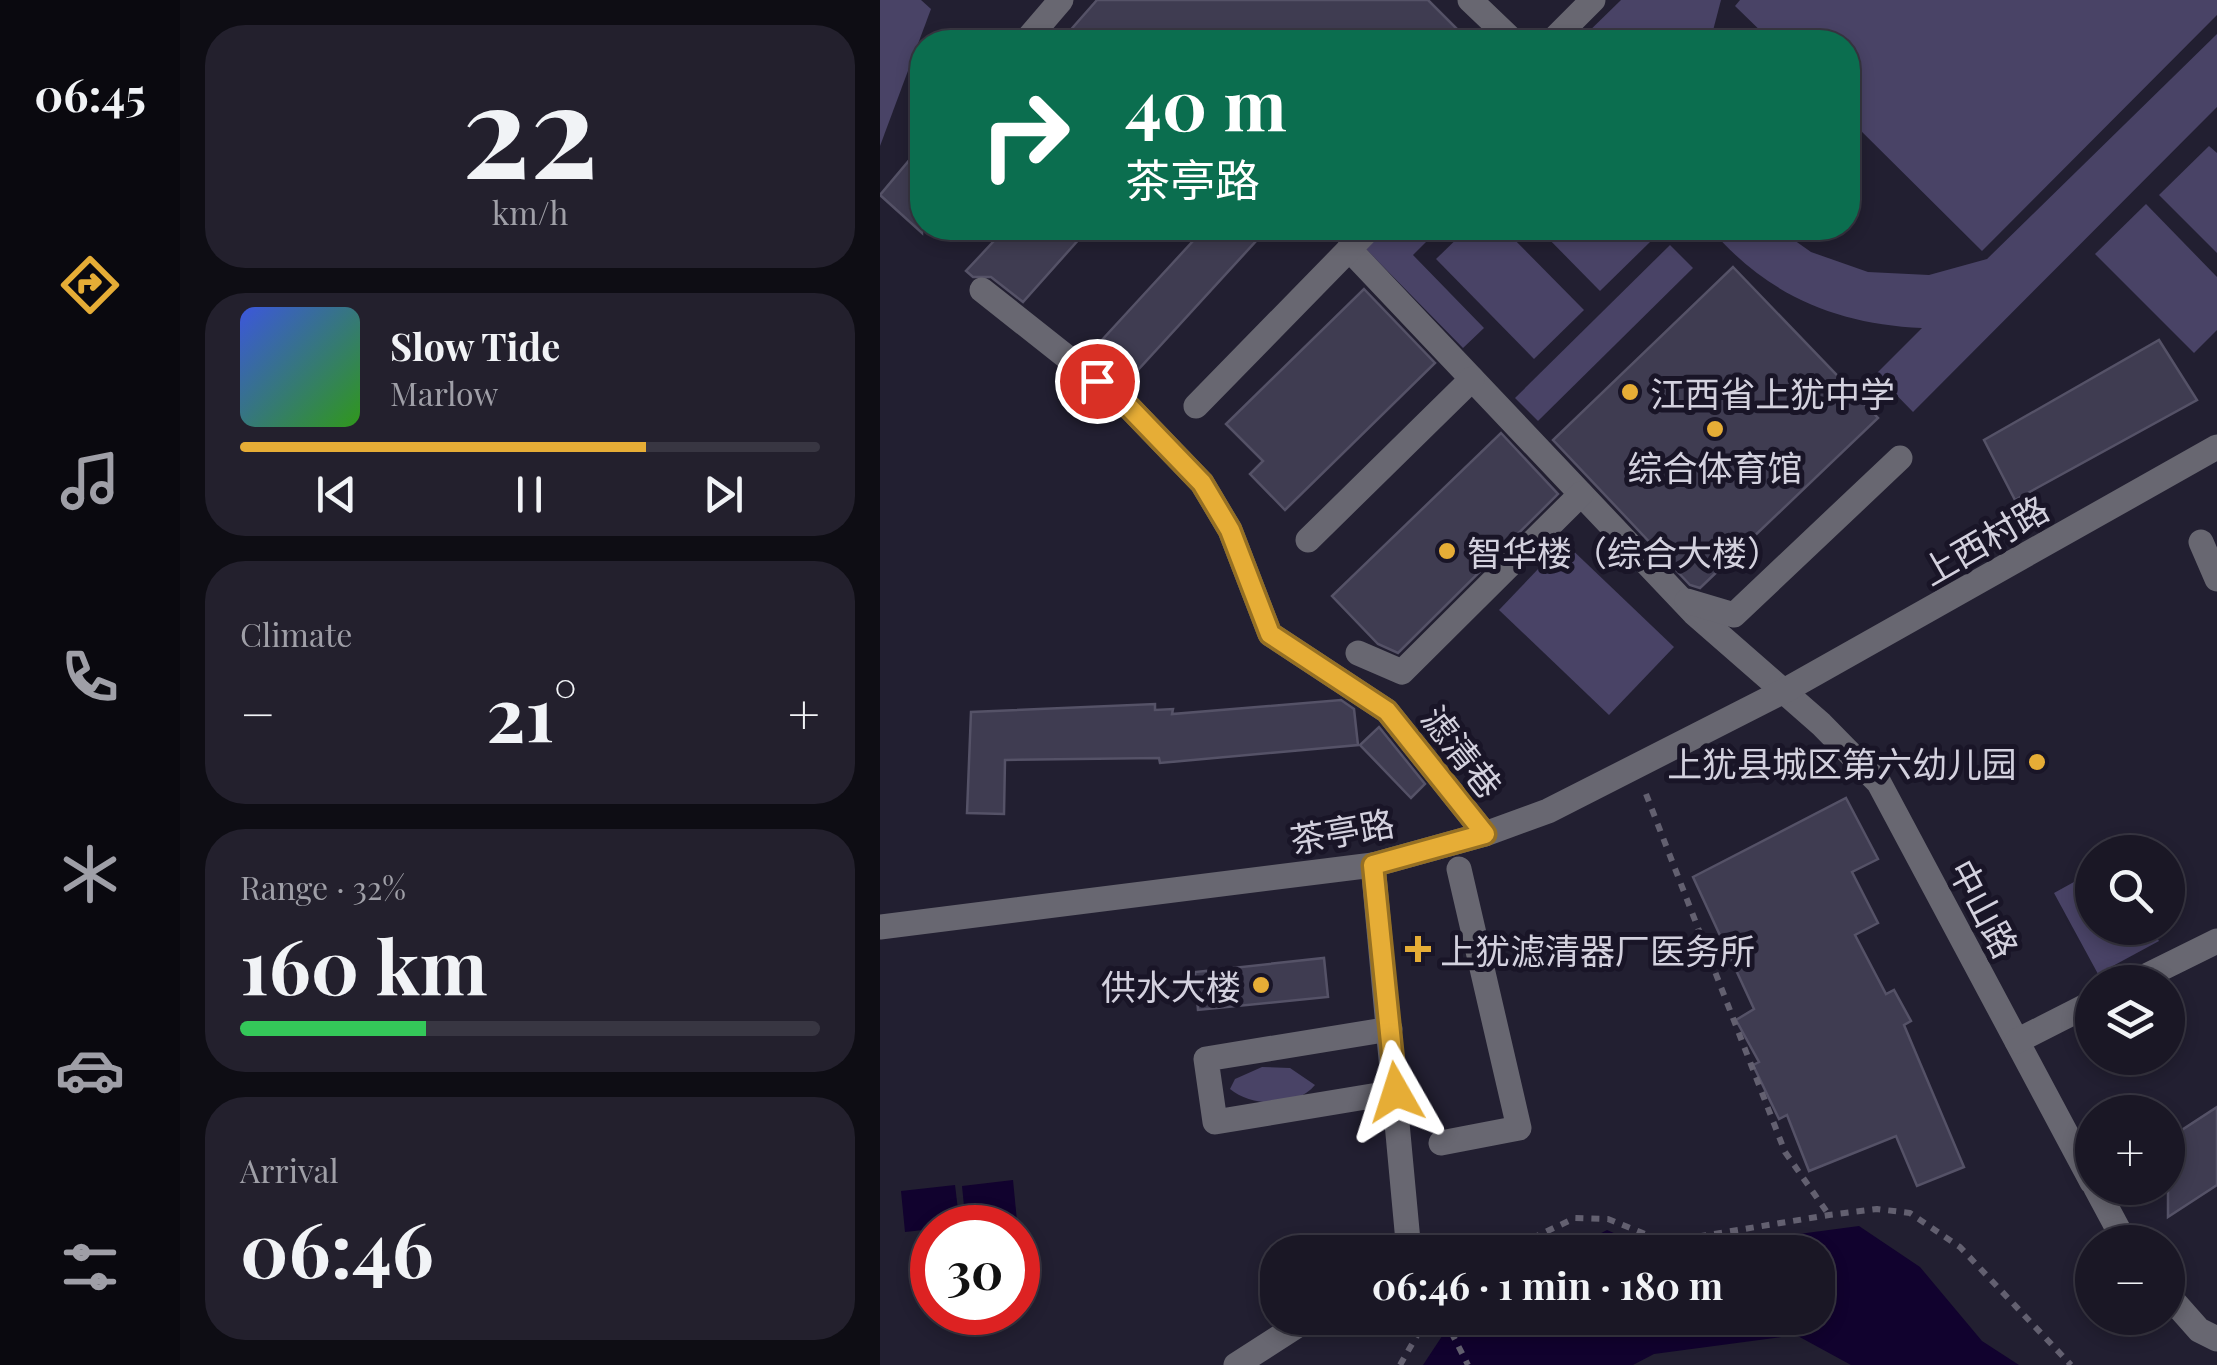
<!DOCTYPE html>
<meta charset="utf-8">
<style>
body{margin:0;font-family:"Playfair Display","Noto Sans SC",serif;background:#23202d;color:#f1f3f6;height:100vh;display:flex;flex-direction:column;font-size:38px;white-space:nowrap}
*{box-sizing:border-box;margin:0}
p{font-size:32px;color:#9f9fa7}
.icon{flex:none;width:55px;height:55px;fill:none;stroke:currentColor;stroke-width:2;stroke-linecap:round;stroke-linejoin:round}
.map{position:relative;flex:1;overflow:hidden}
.details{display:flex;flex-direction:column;gap:25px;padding:25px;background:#0e0d14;width:700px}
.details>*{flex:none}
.hud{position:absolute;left:30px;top:30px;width:950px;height:210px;border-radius:40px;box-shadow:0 5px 15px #0003,0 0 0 2px #383642;background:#0b6e4f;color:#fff;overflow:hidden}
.buttons{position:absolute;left:1195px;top:835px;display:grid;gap:20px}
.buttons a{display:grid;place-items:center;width:110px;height:110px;border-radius:50%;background:#1a1725;box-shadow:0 5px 15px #0003,0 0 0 2px #383642;font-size:50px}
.speed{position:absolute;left:30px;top:1205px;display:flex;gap:20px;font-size:50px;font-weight:700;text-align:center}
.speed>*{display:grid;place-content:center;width:130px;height:130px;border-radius:50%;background:#1a1725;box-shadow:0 5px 15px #0003,0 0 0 2px #383642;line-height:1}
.speed .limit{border:15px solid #d22;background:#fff;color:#111}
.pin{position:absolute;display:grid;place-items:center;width:85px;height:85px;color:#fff;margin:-42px;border:5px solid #fff;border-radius:50%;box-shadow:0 2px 10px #0007}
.me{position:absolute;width:110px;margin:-55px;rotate:354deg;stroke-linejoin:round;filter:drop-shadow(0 0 8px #0008)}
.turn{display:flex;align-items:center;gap:35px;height:210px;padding:0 50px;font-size:45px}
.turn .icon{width:130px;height:130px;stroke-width:2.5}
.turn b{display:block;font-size:70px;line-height:85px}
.big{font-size:75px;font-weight:700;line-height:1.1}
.details .tile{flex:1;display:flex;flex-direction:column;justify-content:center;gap:15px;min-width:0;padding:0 35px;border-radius:40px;background:#23202d}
.details .dial{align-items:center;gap:0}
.dial b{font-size:130px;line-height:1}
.song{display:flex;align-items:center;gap:30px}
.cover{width:120px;height:120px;border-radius:15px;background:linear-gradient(135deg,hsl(230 70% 55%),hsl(110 70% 35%))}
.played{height:10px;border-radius:5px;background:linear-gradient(90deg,#e6ad36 70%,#383642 70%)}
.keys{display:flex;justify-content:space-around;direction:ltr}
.heat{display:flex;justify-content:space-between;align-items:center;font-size:55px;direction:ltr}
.charge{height:15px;border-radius:8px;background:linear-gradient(90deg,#34c759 32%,#383642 0)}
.trip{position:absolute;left:380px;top:1235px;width:575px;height:100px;border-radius:40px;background:#1a1725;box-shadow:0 5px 15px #0003,0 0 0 2px #383642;font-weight:700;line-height:100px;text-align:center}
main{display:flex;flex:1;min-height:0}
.menu{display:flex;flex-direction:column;width:180px;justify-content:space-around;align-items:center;background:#0a090f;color:#9f9fa7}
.menu .icon{width:70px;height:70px}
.menu .active{color:#e6ad36}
.menu b{font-size:45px;color:#f1f3f6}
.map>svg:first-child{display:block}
.green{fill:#494366}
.water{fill:#11022e}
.building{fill:#3f3c51;stroke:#555267;stroke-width:2.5}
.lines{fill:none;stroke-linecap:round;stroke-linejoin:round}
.path{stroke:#636070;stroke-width:6;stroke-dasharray:8 8;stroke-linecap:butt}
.minor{stroke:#686771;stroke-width:25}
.route-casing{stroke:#967023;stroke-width:25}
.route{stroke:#e6ad36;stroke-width:18}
.poi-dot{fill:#e6ad36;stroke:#191527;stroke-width:4}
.labels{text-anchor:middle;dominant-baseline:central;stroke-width:10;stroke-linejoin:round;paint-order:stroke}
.poi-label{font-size:35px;fill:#d3d1de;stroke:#191527;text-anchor:start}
.street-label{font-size:35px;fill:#d3d1de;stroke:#191527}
</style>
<main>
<nav class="menu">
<b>06:45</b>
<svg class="icon active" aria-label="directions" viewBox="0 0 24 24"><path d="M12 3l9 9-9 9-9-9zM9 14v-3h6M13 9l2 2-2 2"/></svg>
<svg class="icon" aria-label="music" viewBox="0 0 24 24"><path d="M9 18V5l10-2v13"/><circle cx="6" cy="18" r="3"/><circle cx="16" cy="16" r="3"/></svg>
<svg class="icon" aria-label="phone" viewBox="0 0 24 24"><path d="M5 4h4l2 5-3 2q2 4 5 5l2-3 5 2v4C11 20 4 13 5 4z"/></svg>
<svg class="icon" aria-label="climate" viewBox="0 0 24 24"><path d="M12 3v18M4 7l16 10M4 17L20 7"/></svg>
<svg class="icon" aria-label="car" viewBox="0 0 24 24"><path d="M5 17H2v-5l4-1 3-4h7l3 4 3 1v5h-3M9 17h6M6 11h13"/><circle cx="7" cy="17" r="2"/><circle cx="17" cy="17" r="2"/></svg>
<svg class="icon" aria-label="filters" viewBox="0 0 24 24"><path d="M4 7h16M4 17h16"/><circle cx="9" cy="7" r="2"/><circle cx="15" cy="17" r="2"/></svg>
</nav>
<section class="details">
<div class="tile dial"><b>22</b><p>km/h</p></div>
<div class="tile">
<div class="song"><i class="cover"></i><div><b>Slow Tide</b><p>Marlow</p></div></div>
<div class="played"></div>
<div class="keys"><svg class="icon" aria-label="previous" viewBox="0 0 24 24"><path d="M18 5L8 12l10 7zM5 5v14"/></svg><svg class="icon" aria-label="pause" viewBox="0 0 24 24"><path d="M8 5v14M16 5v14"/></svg><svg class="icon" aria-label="next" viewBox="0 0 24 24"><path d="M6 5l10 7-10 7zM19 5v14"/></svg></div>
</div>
<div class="tile"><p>Climate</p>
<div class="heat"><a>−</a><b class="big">21°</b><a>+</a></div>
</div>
<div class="tile"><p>Range · 32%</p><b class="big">160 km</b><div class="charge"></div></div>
<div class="tile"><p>Arrival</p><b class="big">06:46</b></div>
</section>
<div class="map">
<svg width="1337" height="1365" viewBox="0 0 1337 1365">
<rect width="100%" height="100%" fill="#221f31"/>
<g class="green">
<polygon points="0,0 41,0 51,9 0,146"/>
<polygon points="741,0 841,0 830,42 698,42"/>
<polygon points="860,0 1337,0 1337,15 1102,251 968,118 968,42 892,42 855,6"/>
<path d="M1337,34V107L1033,412L996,374L1042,328C956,324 886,295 830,228H897L931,252L988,272L1049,275L1107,259Z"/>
<polygon points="1329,146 1337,153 1337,253 1279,195"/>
<polygon points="1266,204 1337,277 1337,330 1314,353 1215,254"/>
<polygon points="504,228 560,228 533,255 604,328 583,348 484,247"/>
<polygon points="588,228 623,228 704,310 654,359 556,259"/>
<polygon points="658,228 756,228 770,242 720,291"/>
<polygon points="790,245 813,268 658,421 635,398"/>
<polygon points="684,542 794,647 729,715 619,610"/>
<polygon points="1212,872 1212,928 1271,928 1279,941 1218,974 1174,893"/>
<path d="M382,1067L410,1068L435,1085C416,1108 371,1107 350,1089L355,1079Z"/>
</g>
<g class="water">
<polygon points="133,1180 137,1221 86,1226 82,1186"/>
<polygon points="75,1185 80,1226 25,1232 21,1191"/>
<polygon points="979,1226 1040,1267 1102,1341 1139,1365 971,1365 916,1335 774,1354 753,1365 543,1365 574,1318 938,1318 938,1252 782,1252"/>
<polygon points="727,1230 777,1252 685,1252"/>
</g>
<g class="building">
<polygon points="217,0 548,0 590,42 180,42"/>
<polygon points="42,145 42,233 0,195"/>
<polygon points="126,228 209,228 143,302 111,277 93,277 86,271"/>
<polygon points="325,228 388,228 246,383 209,354"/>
<polygon points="853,267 998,418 820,588 810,585 673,440"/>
<polygon points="484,289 555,363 405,510 370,474 383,461 346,424"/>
<polygon points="1279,340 1317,400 1135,500 1104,440"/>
<polygon points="621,433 678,494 518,653 498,644 452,596"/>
<polygon points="461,700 474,709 478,745 280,763 279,758 125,760 124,814 87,813 91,712 275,704 275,710 293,709 292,714"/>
<polygon points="499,727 545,784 531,798 480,745"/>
<polygon points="966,798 998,859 972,872 998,923 975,935 1006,994 1014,990 1031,1021 1024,1025 1084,1167 1037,1186 1016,1136 929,1171 907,1115 899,1119 873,1065 879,1062 856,1020 874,1009 813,877"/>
<polygon points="444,958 448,997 318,1010 315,972"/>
<polygon points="1337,1107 1337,1185 1288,1217 1288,1139"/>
</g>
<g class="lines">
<g class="path">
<polyline points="766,794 905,1152 949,1215"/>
<polyline points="623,1252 695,1218 728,1219 785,1242 949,1215 997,1209 1030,1213 1080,1247 1191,1365"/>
<polyline points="564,1318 588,1365"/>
<polyline points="520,1365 547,1318"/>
</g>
<g class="minor">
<polyline points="590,0 634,42"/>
<polyline points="145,42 181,0"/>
<polyline points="671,42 713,0"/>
<polyline points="469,249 814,613 941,724 999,783 1212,1182"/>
<polyline points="102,290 246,404 322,483 350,530 390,634 507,711 605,834"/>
<polyline points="316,406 490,228"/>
<polyline points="428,540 592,379"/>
<polyline points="1321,542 1337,579"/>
<polyline points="807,601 854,615 1020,458"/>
<polyline points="478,653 522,672 701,494"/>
<polyline points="493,865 529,1252"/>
<polyline points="0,927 493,865 605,834 668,811 904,691 1337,447"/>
<polyline points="1254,982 1337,941"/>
<polyline points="510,1029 326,1059 335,1122 516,1092"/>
<polyline points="1137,1041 1212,1003"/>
<polyline points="561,1143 639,1128 579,869"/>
<polyline points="1216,1188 1245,1242"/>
<polyline points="1288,1295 1319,1330 1337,1339"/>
<polyline points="356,1365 429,1318"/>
</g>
</g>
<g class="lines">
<g class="route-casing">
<polyline id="route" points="217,381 246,404 322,483 350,530 390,634 507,711 605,834 493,865 516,1092"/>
</g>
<use href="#route" class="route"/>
</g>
<g class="poi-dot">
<circle cx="750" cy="392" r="10"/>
<circle cx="835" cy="429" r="10"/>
<circle cx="567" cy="551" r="10"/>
<circle cx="1157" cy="762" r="10"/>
<path d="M533 934h10v10h10v10h-10v10h-10v-10h-10v-10h10z"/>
<circle cx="381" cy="985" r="10"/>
</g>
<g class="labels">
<g class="poi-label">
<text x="770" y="392">江西省上犹中学</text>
<text x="835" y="466" text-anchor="middle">综合体育馆</text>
<text x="587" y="551">智华楼（综合大楼）</text>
<text x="1137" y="762" text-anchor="end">上犹县城区第六幼儿园</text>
<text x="560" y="949">上犹滤清器厂医务所</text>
<text x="361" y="985" text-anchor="end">供水大楼</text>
</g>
<g class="street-label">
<text transform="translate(1104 539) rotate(-30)">上西村路</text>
<text transform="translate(583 751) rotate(52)">滤清巷</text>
<text transform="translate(462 830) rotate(-10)">茶亭路</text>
<text transform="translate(1105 908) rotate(62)">中山路</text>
</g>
</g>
</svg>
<div class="buttons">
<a><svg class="icon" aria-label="search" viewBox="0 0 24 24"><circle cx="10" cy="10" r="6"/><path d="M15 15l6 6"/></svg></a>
<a><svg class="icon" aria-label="layers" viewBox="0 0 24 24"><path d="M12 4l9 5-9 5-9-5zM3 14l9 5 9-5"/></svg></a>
<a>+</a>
<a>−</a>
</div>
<div class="speed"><div class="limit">30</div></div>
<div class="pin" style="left:217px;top:381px;background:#d93025"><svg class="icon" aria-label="arrive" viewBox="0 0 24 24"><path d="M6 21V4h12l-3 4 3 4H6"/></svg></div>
<svg class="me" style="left:516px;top:1092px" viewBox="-20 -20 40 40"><path d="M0-17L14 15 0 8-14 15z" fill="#e6ad36" stroke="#fff" stroke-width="4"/></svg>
<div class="trip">06:46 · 1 min · 180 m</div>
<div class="hud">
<div class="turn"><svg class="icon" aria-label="right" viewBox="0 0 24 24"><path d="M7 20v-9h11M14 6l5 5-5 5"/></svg><div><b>40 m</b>茶亭路</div></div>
</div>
</div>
</main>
